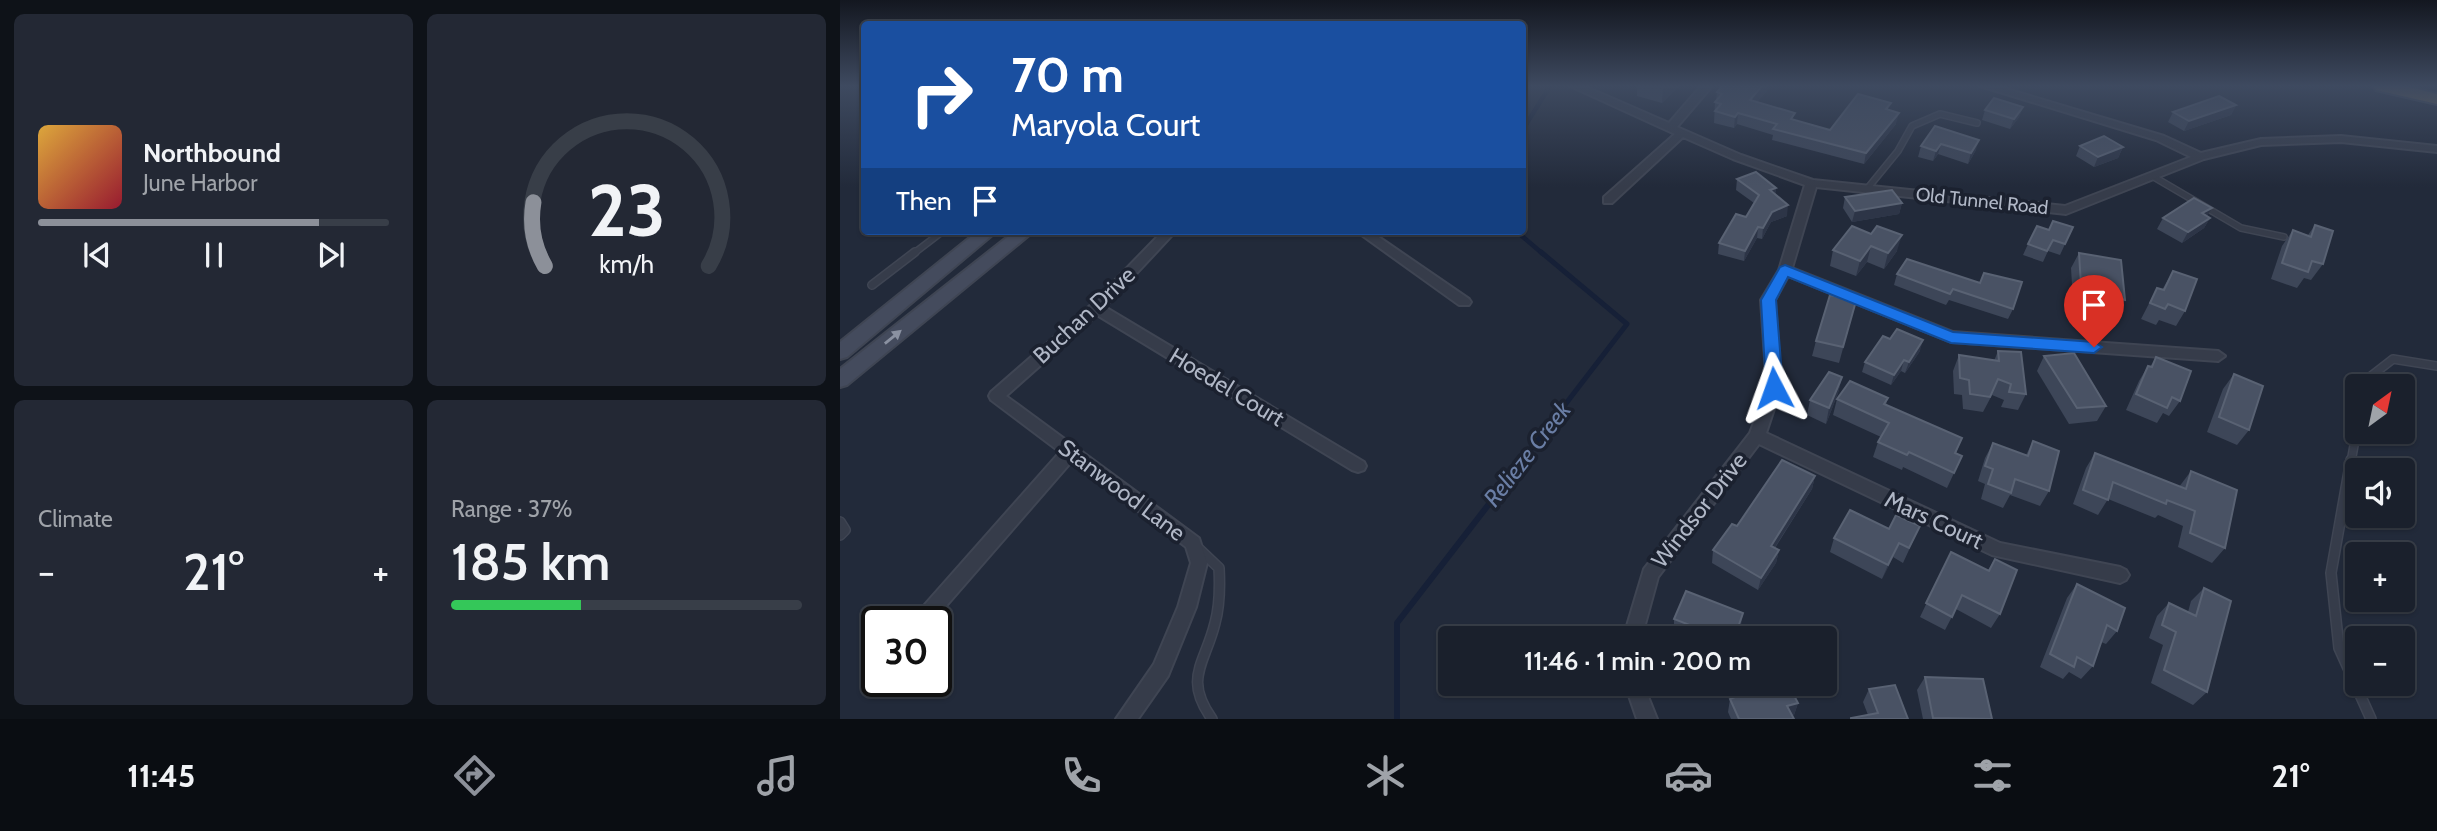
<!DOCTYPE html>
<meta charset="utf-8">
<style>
body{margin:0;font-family:Cabin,sans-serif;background:#232834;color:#f1f3f6;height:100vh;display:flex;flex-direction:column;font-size:26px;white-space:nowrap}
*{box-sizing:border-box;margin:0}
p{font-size:23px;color:#9fa3a9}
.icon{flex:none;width:38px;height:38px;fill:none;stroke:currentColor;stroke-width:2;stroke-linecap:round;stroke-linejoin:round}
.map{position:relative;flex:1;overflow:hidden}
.details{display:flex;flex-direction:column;gap:14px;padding:14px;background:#0e1218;width:840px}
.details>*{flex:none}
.guide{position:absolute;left:21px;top:21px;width:665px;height:214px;border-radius:7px;box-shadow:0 2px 5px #0004,0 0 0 2px #383e48;background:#1a4fa0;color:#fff;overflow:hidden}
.needle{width:46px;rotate:33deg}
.buttons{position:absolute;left:1505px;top:374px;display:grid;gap:14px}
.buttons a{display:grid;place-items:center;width:70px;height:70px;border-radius:7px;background:#1a202c;box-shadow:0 2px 5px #0004,0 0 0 2px #383e48;font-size:35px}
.speed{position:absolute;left:21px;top:606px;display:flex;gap:14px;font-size:35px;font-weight:700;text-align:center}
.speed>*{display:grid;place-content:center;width:91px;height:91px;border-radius:50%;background:#1a202c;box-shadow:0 2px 5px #0004,0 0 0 2px #383e48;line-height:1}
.speed .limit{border:4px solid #111;border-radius:10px;background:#fff;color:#111}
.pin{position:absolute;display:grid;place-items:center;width:60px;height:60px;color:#fff;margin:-72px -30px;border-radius:50% 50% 50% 0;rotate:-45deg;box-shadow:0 0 7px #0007}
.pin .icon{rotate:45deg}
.me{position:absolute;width:77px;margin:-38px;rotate:356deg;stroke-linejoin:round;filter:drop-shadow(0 0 5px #0008)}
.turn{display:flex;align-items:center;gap:24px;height:147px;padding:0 35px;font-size:32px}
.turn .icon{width:91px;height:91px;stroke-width:2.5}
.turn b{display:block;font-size:49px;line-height:60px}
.then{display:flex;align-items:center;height:66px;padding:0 35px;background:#0003;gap:14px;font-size:26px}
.big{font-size:52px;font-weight:600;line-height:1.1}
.details .widget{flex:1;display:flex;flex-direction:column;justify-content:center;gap:10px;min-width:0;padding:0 24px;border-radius:10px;background:#232834}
.details .dial{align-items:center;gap:0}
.dial svg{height:182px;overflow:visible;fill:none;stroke:#383e48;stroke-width:7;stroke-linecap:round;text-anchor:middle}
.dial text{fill:#f1f3f6;stroke:none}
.song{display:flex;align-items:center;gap:21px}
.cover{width:84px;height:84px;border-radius:10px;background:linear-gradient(135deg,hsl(40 70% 55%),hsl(350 70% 35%))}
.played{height:7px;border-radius:4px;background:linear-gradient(90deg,#8c9099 80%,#383e48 80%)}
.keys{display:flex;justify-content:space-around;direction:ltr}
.heat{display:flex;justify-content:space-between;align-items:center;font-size:38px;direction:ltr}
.charge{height:10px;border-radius:5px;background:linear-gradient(90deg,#34c759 37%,#383e48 0)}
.details .tiles{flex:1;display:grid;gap:14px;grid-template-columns:repeat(2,1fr)}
.trip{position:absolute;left:598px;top:626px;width:399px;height:70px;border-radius:7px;background:#1a202c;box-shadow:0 2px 5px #0004,0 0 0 2px #383e48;font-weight:600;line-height:70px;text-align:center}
.dock{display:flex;height:112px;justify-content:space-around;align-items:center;background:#0a0d12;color:#9fa3a9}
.dock .icon{width:49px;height:49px}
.dock .current{color:#8c9099}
.dock b{font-size:32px;color:#f1f3f6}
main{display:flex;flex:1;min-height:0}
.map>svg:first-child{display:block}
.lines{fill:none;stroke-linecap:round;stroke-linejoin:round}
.stream-far2{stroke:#162037;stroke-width:4.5}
.stream-far1{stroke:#162037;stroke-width:5}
.stream{stroke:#162037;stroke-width:6}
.lane-far2-casing{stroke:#3f4553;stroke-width:8}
.lane-far1-casing{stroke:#3f4553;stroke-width:10}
.lane-casing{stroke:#3f4553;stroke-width:12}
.street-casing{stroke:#3f4553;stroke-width:4}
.secondary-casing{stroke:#3f4553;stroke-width:4}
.highway-casing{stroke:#404755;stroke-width:4}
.lane-far2{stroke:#363c4a;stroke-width:5}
.lane-far1{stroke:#363c4a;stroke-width:7}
.lane{stroke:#363c4a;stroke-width:9}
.street{fill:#363c4a;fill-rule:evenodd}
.secondary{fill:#444b5d;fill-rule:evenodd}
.highway{fill:#706753;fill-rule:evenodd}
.wall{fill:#3d4658}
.shaded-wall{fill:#2d3547}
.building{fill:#495264;stroke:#596273;stroke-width:2}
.oneway{fill:#8a91a1}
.route{fill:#1a73e8;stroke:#114b97;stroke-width:2}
.labels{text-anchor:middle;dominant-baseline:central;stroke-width:7;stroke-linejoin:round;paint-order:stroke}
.far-street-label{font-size:19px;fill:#b0b7c6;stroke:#1b212f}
.street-label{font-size:23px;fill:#b0b7c6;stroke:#1b212f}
.water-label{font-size:24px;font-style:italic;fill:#6a7ea5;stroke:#1b212f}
</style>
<main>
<section class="details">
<div class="tiles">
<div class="widget">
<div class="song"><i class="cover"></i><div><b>Northbound</b><p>June Harbor</p></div></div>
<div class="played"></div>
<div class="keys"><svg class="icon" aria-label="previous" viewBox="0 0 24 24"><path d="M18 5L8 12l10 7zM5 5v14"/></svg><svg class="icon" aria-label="pause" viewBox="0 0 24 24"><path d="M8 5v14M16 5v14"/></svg><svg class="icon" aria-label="next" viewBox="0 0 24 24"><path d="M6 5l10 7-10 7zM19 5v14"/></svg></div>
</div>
<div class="widget dial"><svg viewBox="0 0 100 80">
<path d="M14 69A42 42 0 1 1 86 69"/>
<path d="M14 69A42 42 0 0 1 9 41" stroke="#8c9099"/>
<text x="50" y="56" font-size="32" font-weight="700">23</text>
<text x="50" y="72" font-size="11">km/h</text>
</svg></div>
<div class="widget"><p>Climate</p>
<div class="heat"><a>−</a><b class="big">21°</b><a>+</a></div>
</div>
<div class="widget"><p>Range · 37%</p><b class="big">185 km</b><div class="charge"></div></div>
</div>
</section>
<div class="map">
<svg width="1597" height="719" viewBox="0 0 1597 719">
<rect width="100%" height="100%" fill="#222a3a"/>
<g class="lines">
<g class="stream-far2">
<polyline points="682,131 710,86"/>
<polyline points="676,231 703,254"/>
</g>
<polyline class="stream-far1" points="681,462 787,324 701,252"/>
<polyline class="stream" points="557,719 557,623 683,460"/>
<g class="lane-far2-casing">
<g id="lane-far2">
<polyline points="1314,177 1401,228 1444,237"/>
<polyline points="1027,189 1058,151 1072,126 1100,114 1137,123"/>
<polyline points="73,254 103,231"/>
</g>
</g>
<g class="lane-far1-casing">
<g id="lane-far1">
<polyline points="32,285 75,252"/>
<polyline points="1525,387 1526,380 1553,359 1597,366"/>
<polyline points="1511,462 1517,429"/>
</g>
</g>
<g class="lane-casing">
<g id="lane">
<polyline points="1511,460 1491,573 1499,648 1531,719"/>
<polyline points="0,522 5,530 0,535"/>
<path d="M358,548L379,568C380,586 380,605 375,623C365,664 343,678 372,719"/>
</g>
</g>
<g class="street-casing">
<g id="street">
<polygon points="730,86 744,86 829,123 861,86 872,86 837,127 901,155 973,180 1225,206 1351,157 1316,140 1140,86 1157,86 1324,136 1361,153 1421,139 1501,136 1597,146 1597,152 1501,142 1421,145 1364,159 1226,214 976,187 952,268 1113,332 1378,351 1385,356 1378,361 1111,342 948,276 935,300 941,388 926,433 1160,543 1280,567 1286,570 1289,575 1286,580 1280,583 1152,555 919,444 818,577 801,639 783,639 804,569 910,433 927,388 921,300 939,270 965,185 893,159 843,137 772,203 764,203 764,197 835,134"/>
<polygon points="323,231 336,231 265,307 524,462 526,466 524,470 518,472 512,470 257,315 166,396 359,538 367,563 356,607 328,676 298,719 276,719 314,664 338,607 351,563 346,547 232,461 93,621 82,621 78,615 81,609 220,452 151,400 149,396 151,392 251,305"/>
<polygon points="516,231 530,231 629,299 631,302 629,305 619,305"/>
<polygon points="785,684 803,684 817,719 797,719"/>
</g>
</g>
<g class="secondary-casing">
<g id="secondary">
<polygon points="138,231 157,231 7,357 0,359 0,342"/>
<polygon points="175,231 194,231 7,385 0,387 0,369"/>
</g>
</g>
<g class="highway-casing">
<polygon id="highway" points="1533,86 1566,86 1597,94 1597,104 1536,90"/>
</g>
<use href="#lane-far2" class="lane-far2"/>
<use href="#lane-far1" class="lane-far1"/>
<use href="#lane" class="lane"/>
<use href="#street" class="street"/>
<use href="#secondary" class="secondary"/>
<use href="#highway" class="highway"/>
</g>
<g class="wall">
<polygon points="797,86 839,86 822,103 797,96"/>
<polygon points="927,91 917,102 954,120 990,130 1049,110 1056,124 1024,164 932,140 933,135 897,124 894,128 874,123 875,102 876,101 877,92"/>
<polygon points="1396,105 1391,115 1344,131 1328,122 1333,112"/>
<polygon points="1183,107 1179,117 1170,129 1142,120 1145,110"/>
<polygon points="1095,126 1136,150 1128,164 1098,154 1093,161 1078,157 1081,146"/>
<polygon points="1240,146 1283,147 1278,158 1254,167 1236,156"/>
<polygon points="897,179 936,188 935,195 947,216 931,222 922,239 917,238 904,261 878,254 879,243 906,217 914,203 896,190"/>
<polygon points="1005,197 1062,203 1059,214 1012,222 1003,208"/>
<polygon points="1367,216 1370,218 1364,228 1342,243 1317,229 1323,218"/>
<polygon points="1475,225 1483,264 1471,280 1464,278 1457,288 1431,279 1442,246 1453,230 1468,235"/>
<polygon points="1012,226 1057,251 1044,269 1027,262 1016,276 990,266 993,250"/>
<polygon points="1233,227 1220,255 1208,251 1203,262 1183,255 1188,244 1209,230"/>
<polygon points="1239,253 1285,300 1277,315 1259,312 1259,306 1233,301 1231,268"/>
<polygon points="1067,259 1173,309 1168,319 1109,300 1106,305 1054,285 1057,274"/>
<polygon points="1333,271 1345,311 1336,326 1319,320 1316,325 1301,319 1317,288 1322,290"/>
<polygon points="1016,301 999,363 972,356 976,341"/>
<polygon points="1080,351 1065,373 1061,371 1051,385 1022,372 1025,362"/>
<polygon points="1158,351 1186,394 1178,410 1161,407 1164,400 1152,395 1143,412 1123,409 1122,395 1114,394 1113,371 1119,355 1154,361"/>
<polygon points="1204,356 1266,406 1257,421 1229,424 1197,371"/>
<polygon points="1316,357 1340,401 1329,416 1323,413 1317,423 1286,410 1299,381 1308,366 1310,367"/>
<polygon points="1394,374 1409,430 1397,445 1367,432 1383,389"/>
<polygon points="1002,377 998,393 986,424 967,415 970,400"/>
<polygon points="1048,398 1046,405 1122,438 1116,453 1122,456 1107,488 1063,467 1062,470 1033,457 1038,442 1041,437 993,415 997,399"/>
<polygon points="1193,441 1209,491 1200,506 1170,495 1163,508 1141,499 1145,484 1138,481 1145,458 1153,443 1186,455"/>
<polygon points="1255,453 1339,487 1351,471 1385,548 1372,563 1338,547 1343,526 1318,515 1315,518 1268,499 1258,515 1233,504 1246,468"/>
<polygon points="975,476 972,489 935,548 939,550 936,563 918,590 872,563 873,550 897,526"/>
<polygon points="1080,526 1063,563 1053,557 1042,579 990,552 994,538 1049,529"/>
<polygon points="1111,552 1148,570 1155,559 1160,614 1151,628 1116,609 1105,630 1080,617"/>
<polygon points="1237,584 1277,631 1266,644 1261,642 1253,666 1241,679 1229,672 1223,679 1200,667 1227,598"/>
<polygon points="1364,588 1367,692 1353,705 1311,683 1323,645 1309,638 1317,616 1329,603 1348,612 1351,601"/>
<polygon points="834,619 901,627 897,639 849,639 834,632"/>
<polygon points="1085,677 1152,719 1083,719 1077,690"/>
<polygon points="1029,689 1068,719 1011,719 1028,715 1023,702"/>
<polygon points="890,699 958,703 954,715 952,716 954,719 891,719 888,712"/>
</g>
<g class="shaded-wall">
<polygon points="825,86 839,86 822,103 823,88"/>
<polygon points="922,86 927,86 927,91 908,111 910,100"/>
<polygon points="1396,105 1391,115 1344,131 1349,121"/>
<polygon points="1183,107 1179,117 1170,129 1174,119"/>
<polygon points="898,113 897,124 894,128 895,117"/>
<polygon points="1059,113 1056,124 1024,164 1026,153"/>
<polygon points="1139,140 1136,150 1128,164 1131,153"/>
<polygon points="1101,144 1098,154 1093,161 1096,151"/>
<polygon points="1283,147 1278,158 1254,167 1258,157"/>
<polygon points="936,188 935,198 930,190"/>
<polygon points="1062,203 1059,214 1012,222 1015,211"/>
<polygon points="948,205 947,216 931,222 922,239 923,228 932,212"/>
<polygon points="1372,208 1366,218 1362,213"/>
<polygon points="1370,218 1364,228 1342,243 1348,232"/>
<polygon points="918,227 917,238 904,261 905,251"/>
<polygon points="1062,235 1057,251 1044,269 1048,253"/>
<polygon points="1031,246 1027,262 1016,276 1020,261"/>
<polygon points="1083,340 1080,351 1065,373 1069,362"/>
<polygon points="1064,360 1061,371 1051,385 1054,375"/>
<polygon points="1002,377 998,393 986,424 989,408"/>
<polygon points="975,476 972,489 928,558 931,546"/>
<polygon points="1059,543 1053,557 1042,579 1048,565"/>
<polygon points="939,550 936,563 918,590 921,578"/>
<polygon points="903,613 901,627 897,639 894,639"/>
<polygon points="958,703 954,715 944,719 947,706"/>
</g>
<g class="building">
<polygon points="882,86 922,86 910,100 955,113 951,119 990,130 1018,94 1051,103 1046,109 1059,113 1026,153 933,129 937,124 898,113 895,117 875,111 881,104 875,102 882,94 877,92"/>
<polygon points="1379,96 1396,105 1349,121 1333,112"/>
<polygon points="1154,98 1183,107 1174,119 1145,110"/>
<polygon points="1095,126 1139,140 1131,153 1101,144 1096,151 1081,146"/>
<polygon points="1264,136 1283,147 1258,157 1240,146"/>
<polygon points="916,172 936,188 930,190 948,205 932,212 923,228 918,227 905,251 879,243 896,214 906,217 919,195 897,179"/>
<polygon points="1052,190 1062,203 1015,211 1005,197"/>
<polygon points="1354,198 1372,208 1362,213 1370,218 1348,232 1323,218"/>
<polygon points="1213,221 1233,227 1225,244 1213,240 1207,251 1188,244 1197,226 1209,230"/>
<polygon points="1475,225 1493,231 1483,264 1472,261 1468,272 1442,263 1453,230 1471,237"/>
<polygon points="1012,226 1031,234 1037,226 1062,235 1048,253 1031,246 1020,261 993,250"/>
<polygon points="1239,253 1281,260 1285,300 1268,296 1267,290 1241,285"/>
<polygon points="1067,259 1140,283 1144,273 1182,282 1173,309 1113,289 1110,294 1057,274"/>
<polygon points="1333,271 1357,279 1345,311 1328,304 1325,309 1310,303 1317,288 1324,290"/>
<polygon points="990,295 1016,301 1003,347 976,341"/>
<polygon points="1057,329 1083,340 1069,362 1064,360 1054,375 1025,362 1043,336 1050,339"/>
<polygon points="1158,351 1181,352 1186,394 1169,392 1171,384 1158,379 1150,397 1130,394 1129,380 1120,378 1119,355 1159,361"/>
<polygon points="1234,353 1266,406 1237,408 1204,356"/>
<polygon points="1316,357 1351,371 1340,401 1332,397 1327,408 1296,394 1308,366 1312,367"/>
<polygon points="989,372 1002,377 989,408 970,400"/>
<polygon points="1394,374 1423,386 1409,430 1379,417"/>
<polygon points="1010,381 1048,398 1044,404 1122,438 1115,453 1122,456 1114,473 1069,452 1067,455 1038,442 1049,423 997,399"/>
<polygon points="1193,441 1219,451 1209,491 1175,479 1171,493 1148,484 1153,469 1145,466 1153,443 1188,456"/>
<polygon points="1255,453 1346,489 1351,471 1397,490 1385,548 1350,533 1355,511 1327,500 1326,504 1273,482 1268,500 1243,490"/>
<polygon points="942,460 975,476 931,546 939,550 921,578 873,550 892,524 897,526"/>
<polygon points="1010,510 1049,529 1056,515 1080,526 1069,548 1059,543 1048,565 994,538"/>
<polygon points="1111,552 1149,571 1155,559 1177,570 1160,614 1122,595 1112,617 1086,603"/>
<polygon points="1237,584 1285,608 1277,631 1267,625 1253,666 1237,657 1234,667 1210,654"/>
<polygon points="1364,588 1391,601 1367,692 1324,670 1336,632 1322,625 1329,603 1356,616"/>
<polygon points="846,591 903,613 894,639 856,639 860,629 834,619"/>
<polygon points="1085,677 1143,679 1152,719 1093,718"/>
<polygon points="928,684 948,684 958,703 947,706 954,719 899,719 890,699"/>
<polygon points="1055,685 1068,719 1011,719 1011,718 1038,713 1029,689"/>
</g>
<defs><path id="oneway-solid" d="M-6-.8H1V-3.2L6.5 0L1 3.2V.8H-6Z" transform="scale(1.75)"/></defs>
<use class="oneway" href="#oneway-solid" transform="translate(53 337) rotate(-39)"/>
<linearGradient id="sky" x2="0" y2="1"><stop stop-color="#131720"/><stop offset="0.46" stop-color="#3e4a60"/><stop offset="1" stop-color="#3e4a60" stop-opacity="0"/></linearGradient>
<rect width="1597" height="187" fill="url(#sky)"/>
<polygon class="route" points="945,265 1113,332 1254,342 1262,347 1254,353 1111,343 948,277 936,300 943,388 934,395 926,388 921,300 940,267"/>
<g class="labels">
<g class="far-street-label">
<text transform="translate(1142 201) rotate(6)">Old Tunnel Road</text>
</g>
<g class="street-label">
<text transform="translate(244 315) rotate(-43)">Buchan Drive</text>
<text transform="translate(387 387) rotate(31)">Hoedel Court</text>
<text transform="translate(282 490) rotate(37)">Stanwood Lane</text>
<text transform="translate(859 510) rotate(-52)">Windsor Drive</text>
<text transform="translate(1094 520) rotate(25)">Mars Court</text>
</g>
<g class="water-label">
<text transform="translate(687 454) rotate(-52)">Relieze Creek</text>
</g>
</g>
</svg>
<div class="buttons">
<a><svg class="needle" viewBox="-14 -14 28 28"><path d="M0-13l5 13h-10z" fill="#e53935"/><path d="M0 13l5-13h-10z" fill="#9fa3a9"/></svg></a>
<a><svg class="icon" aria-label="sound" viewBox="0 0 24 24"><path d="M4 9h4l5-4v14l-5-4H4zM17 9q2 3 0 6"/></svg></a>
<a>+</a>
<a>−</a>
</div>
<div class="speed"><div class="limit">30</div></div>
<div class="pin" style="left:1254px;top:347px;background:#d93025"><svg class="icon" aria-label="arrive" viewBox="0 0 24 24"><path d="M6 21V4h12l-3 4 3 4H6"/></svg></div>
<svg class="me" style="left:934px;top:388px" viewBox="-20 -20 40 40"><path d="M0-17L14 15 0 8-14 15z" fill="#1a73e8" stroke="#fff" stroke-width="4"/></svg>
<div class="trip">11:46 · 1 min · 200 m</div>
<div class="guide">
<div class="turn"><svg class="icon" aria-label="right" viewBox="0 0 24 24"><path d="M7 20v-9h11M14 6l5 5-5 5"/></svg><div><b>70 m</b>Maryola Court</div></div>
<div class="then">Then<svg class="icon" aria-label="arrive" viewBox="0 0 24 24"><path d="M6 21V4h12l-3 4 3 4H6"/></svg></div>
</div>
</div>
</main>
<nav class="dock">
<b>11:45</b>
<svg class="icon current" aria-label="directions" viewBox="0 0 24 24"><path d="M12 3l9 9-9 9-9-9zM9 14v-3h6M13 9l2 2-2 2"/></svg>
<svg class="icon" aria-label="music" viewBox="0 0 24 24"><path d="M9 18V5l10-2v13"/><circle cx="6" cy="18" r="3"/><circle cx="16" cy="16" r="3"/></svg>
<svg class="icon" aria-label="phone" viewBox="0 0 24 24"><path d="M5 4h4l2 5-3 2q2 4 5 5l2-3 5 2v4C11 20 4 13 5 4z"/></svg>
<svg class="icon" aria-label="climate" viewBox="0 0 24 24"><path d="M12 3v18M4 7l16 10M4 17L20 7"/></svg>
<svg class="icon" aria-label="car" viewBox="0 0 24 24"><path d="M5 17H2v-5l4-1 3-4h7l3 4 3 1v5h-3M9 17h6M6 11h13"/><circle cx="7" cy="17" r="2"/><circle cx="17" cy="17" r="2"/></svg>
<svg class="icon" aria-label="filters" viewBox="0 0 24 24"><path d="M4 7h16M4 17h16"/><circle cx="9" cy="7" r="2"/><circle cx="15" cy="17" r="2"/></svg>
<b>21°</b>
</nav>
